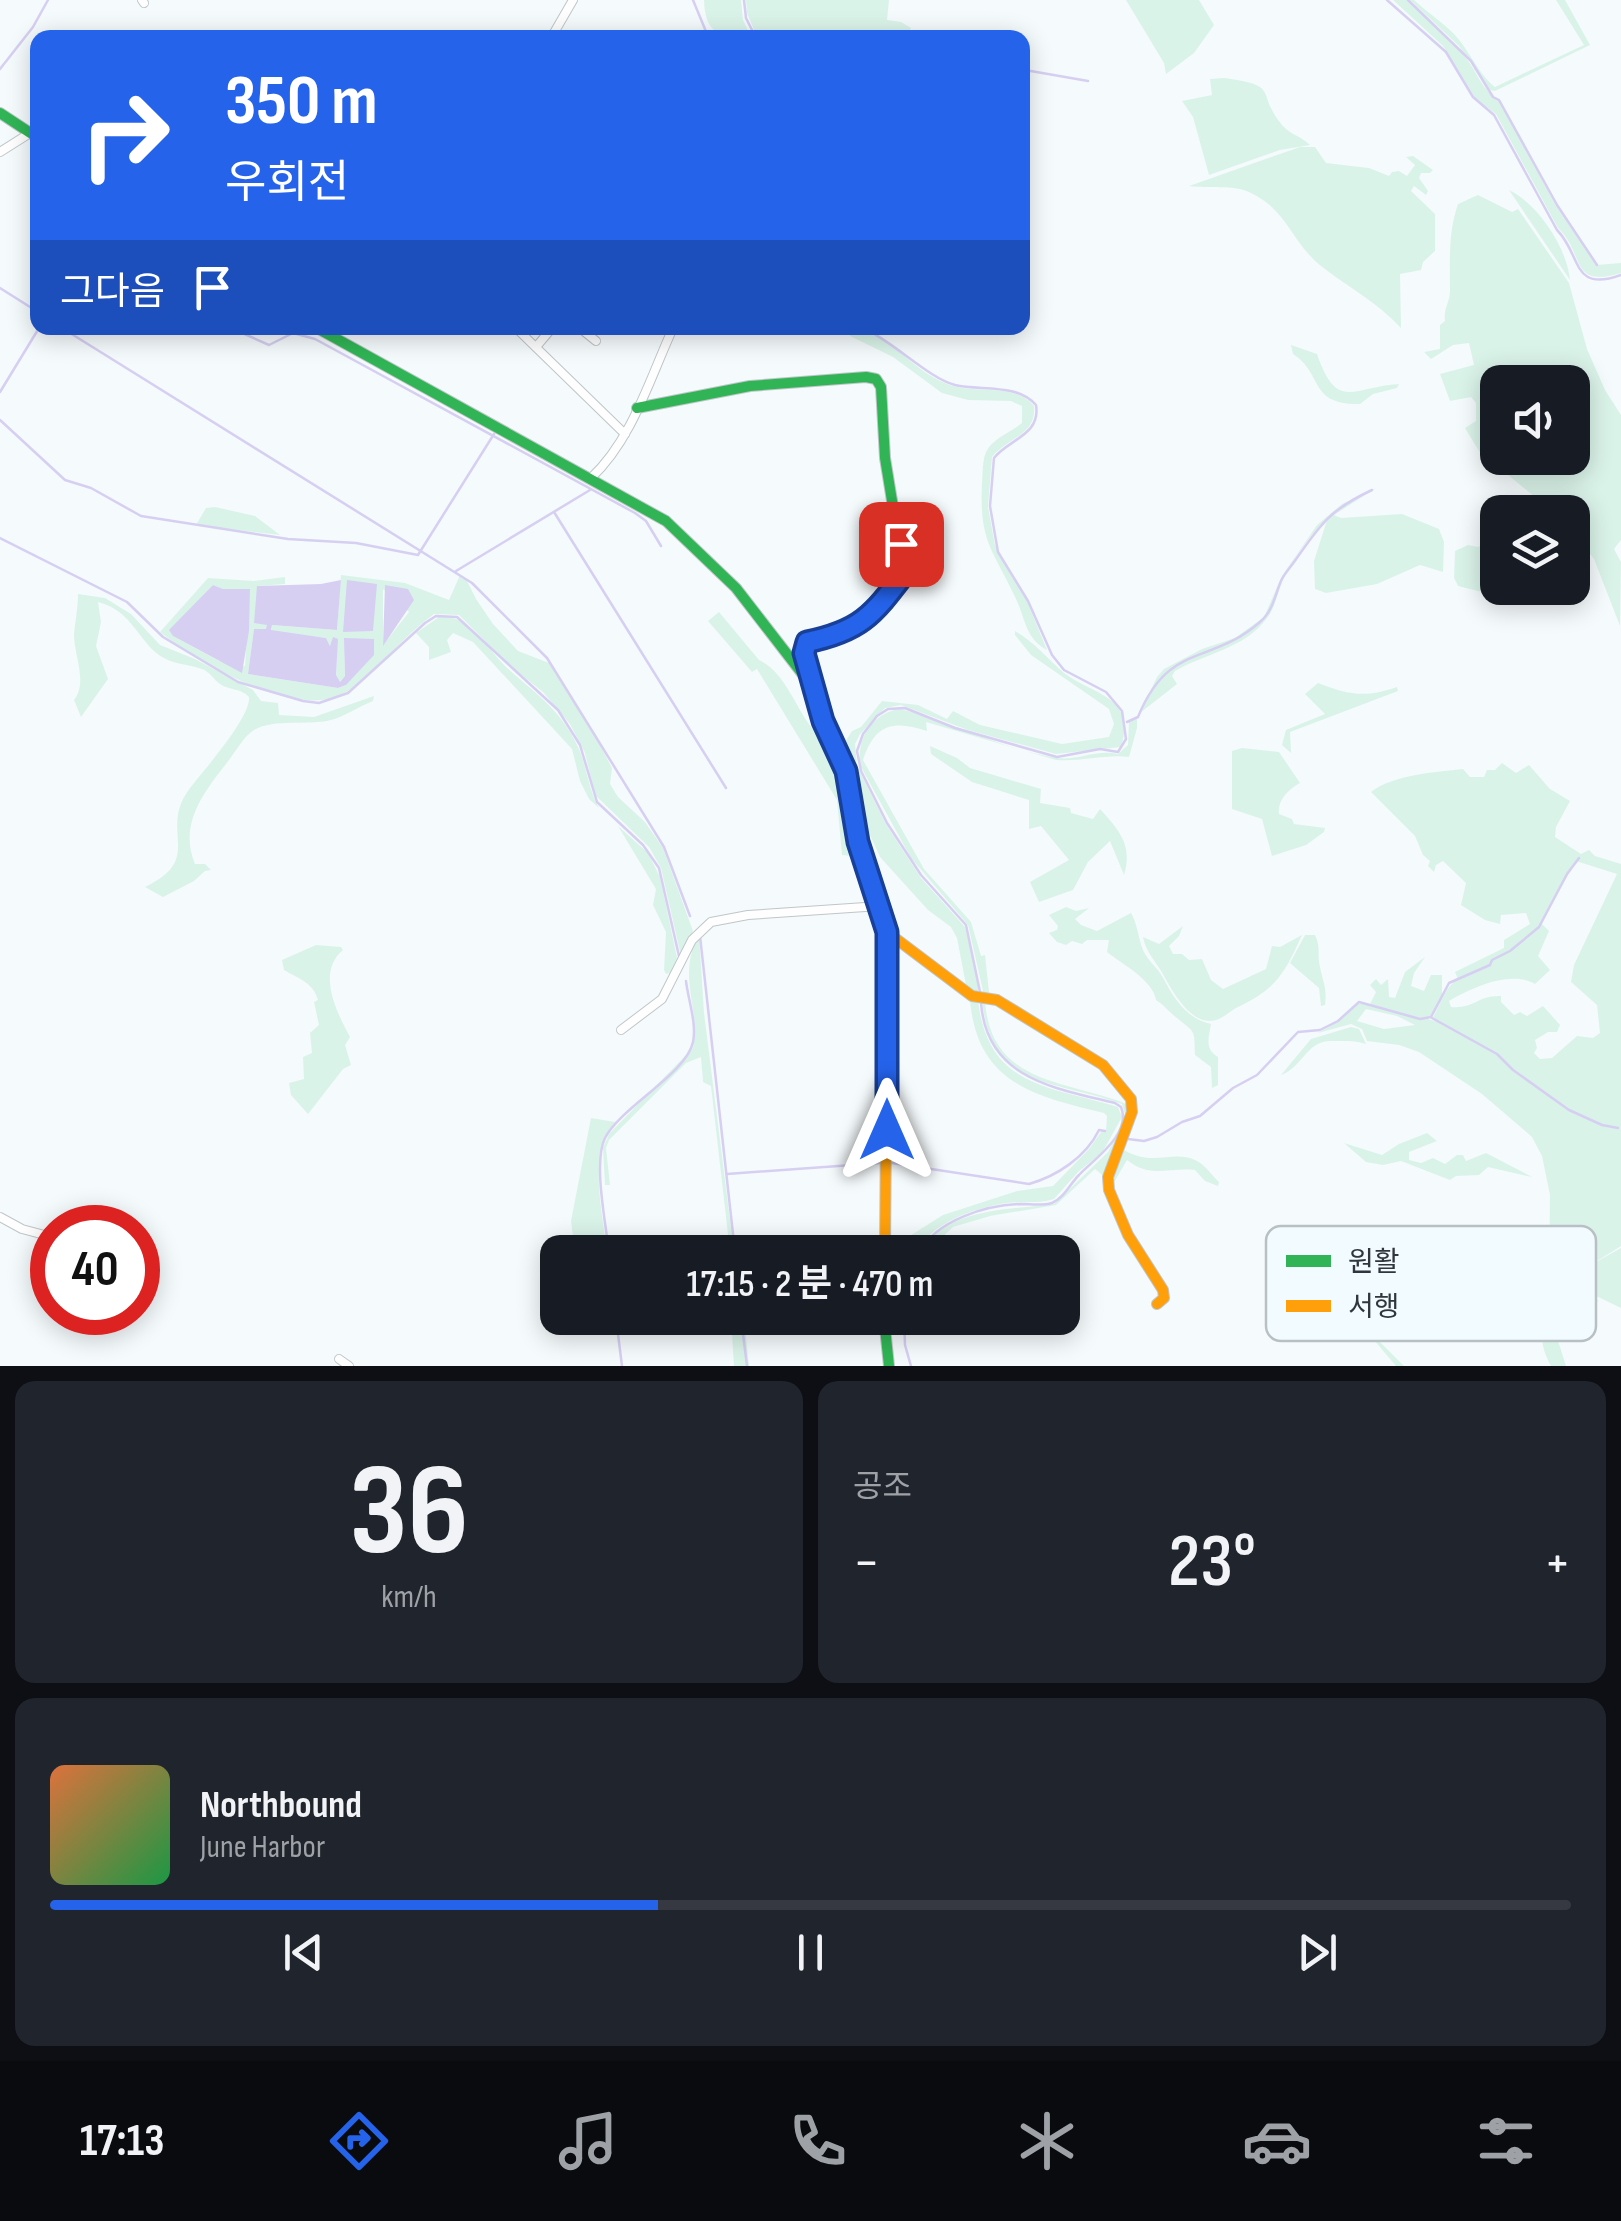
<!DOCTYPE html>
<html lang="ko">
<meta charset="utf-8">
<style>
body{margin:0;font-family:"Sofia Sans Condensed","Noto Sans KR",sans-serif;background:#20242c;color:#f1f3f6;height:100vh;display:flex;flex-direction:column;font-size:38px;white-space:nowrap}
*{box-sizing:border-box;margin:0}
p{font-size:32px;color:#9ea1a6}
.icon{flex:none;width:55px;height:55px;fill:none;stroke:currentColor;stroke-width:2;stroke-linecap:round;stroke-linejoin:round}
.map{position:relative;height:1366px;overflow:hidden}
.side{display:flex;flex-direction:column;gap:15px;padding:15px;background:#0d0f14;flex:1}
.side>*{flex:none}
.top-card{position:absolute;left:30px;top:30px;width:1000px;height:305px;border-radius:20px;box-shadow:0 5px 25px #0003;background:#2563eb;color:#fff;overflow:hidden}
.controls{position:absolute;left:1480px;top:365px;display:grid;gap:20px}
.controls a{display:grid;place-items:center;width:110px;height:110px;border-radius:20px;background:#171b24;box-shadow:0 5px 25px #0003;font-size:50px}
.speed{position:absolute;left:30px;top:1205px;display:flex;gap:20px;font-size:50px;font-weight:700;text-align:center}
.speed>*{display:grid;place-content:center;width:130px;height:130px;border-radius:50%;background:#171b24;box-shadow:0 5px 25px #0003;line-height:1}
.speed .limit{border:15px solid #d22;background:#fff;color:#111}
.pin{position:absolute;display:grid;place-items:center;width:85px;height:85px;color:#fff;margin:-42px;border-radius:20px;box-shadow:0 5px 15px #0006}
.me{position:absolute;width:110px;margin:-55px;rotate:0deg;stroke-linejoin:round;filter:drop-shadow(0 0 8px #0008)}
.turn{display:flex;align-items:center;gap:35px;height:210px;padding:0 30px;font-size:45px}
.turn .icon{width:130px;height:130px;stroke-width:2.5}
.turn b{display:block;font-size:70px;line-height:85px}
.then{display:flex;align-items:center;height:95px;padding:0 30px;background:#0003;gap:20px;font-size:38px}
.big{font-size:75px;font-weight:600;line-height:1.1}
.side .widget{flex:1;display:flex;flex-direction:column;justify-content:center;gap:15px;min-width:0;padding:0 35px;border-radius:20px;background:#20242c}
.side .dial{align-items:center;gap:0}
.dial b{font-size:130px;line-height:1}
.song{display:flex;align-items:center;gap:30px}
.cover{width:120px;height:120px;border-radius:15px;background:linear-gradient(135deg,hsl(20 70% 55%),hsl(140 70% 35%))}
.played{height:10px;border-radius:5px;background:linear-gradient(90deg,#2563eb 40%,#363941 40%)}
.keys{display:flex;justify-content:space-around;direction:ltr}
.heat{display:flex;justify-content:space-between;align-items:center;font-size:55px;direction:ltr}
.side .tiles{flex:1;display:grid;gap:15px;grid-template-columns:1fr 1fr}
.widget:last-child{grid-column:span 2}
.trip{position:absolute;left:540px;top:1235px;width:540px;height:100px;border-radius:20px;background:#171b24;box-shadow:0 5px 25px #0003;font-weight:600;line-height:100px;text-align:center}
.tab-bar{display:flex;height:160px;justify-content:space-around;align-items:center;background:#090b0e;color:#9ea1a6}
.tab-bar .icon{width:70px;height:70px}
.tab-bar .current{color:#2563eb}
.tab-bar b{font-size:45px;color:#f1f3f6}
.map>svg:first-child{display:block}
.green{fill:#daf3e9;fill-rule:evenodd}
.water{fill:#d6cff2}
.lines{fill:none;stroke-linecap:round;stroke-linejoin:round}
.stream{stroke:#d6cff2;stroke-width:2.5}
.street-casing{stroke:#c0c6c9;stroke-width:10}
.fast-casing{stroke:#c0c6c9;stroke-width:12}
.slow-casing{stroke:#c0c6c9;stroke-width:12}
.street{stroke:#fefeff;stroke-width:8}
.fast{stroke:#30b455;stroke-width:10}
.slow{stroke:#ff9f0a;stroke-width:10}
.route-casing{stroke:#184099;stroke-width:25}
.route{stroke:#2563eb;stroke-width:18}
.key{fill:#f2fbff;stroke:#b8c0c4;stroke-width:2.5}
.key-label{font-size:28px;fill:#2f373c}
</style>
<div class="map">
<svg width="1621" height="1366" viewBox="0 0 1621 1366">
<rect width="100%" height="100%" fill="#f5fafc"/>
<g class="green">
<path d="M704,0H741L743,20L751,37C721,38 705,35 704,0Z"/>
<polygon points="746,0 889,0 887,20 901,22 911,28 906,37 757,37 747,13"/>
<polygon points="1126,0 1199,0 1214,25 1194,53 1166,74 1164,63"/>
<path d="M1393,0H1407C1426,19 1447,36 1465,57C1477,71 1482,91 1499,100L1556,206L1596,265L1621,263V273C1569,289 1585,253 1558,228L1496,114L1476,99L1443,46Z"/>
<path d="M1410,0H1414C1426,11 1439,20 1451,31C1469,48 1477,73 1495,87L1584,45L1556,0H1565L1590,45L1495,91L1490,90L1459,46Z"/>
<path d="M1224,78C1283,86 1254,92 1283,126C1290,134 1302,137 1310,145L1280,150L1209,175L1193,117L1182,101L1212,95L1210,79Z"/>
<path d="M1300,147H1315L1326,163L1369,168L1389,176L1392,172L1399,171L1407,176L1415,165L1406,157L1413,156L1433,170L1430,173H1421L1419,178L1428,191L1426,195L1414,186L1411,191L1435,214V251L1423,262L1421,270L1400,274L1401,328C1377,302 1348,287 1321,266C1292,243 1287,210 1251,193C1234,184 1208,189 1189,186Z"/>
<path d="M1509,190C1538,204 1567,248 1570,280Z"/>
<path d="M1478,195L1512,212L1518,209L1569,283L1587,349L1605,390L1621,415V540L1614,549L1621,562L1620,626L1594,559L1573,532L1572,512H1553L1479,451L1465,428L1476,421V403L1471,397L1450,401L1440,374L1474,365L1469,343L1453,345L1431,359L1424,352L1440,349V325L1445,321C1443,309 1450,302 1450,291C1450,261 1448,233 1458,204ZM1572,382V458H1498V382Z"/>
<path d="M835,328C892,327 901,364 945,383C972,396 1014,381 1034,406C1037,435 1007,438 992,457L988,507L995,545L1025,596L1047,650C1025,638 1026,620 1016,599C993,549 979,543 982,483C983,473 982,461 986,452C993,438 1010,433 1022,423V406L1011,401L968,400L942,393L893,357L850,336V331Z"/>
<path d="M1291,345L1317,354C1337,412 1352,387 1399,384L1397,388L1373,394L1360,404C1308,405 1324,374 1293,354Z"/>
<path d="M1376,488L1334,515L1341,518L1402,514L1439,529L1444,542L1443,572L1420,565L1377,584L1326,593L1315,589L1314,561L1327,520C1312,531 1289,565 1282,582C1277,594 1275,608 1267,618C1246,648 1204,654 1175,671L1172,676L1177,684L1140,713L1157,677L1164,669L1202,649L1235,638L1264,617L1282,576L1317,525L1342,504Z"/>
<polygon points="215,507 255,516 280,535 196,525 206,508"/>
<polygon points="1497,521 1498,588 1513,588 1507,603 1486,593 1458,586 1454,578 1455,551 1468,545 1478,547 1496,536"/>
<path d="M341,575L405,583L449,600L460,575L467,581L476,599L493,624L518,651L549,663L592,730L612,768L610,784L618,797L645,822L663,848L693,931L681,956L661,868L649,847L595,795L585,753L570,724L543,692L510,666L459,615L434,614C403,636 379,669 348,691C302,724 197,662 160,632L208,578L254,581L285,577V584L257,586L267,625V629L254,630L248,674L338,688L346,685L344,639L345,676L340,682L336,681L337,639L330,646L326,638L271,631L272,625L337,630ZM213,585L223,589L250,590L245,666L219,661L173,636L190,610ZM383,589L409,612L383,645Z"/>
<path d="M78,594L105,598L131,614L160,645L195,659L253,690L261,701L278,703L279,715L314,717L374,696L373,701C360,706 341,718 331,720C308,726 275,718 254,730C244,736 236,751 229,760C205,791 178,823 195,864H205L211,870L205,871L194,881L163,897L145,887C206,858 157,831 190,788C204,770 251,717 249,697C239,687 230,691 220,684C214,680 209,671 202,669C189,664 176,665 164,658C140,646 134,611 98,602L101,622L96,646L108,679L81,717L74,700C88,683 74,655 74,635C75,622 78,608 78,594Z"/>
<path d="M719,612L759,660C785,672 795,707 812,728C815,732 821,733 824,737C845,760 867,868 876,903L870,904L852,856L842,855L837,800L757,669L752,672L708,621Z"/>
<path d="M439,617C447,617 454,617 462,622C480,633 491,652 506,667C534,693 556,705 575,741C587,762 587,787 599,808L589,799L580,781L572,749L473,642L453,633L447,640L451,652L429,660V647L416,633Z"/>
<path d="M1015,631C1034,642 1048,659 1064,673C1093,695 1137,696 1121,747L1056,754L968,730L901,705L885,708L860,734L855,744L857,766L887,826L921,878L965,927L978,978V995L967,990L957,938L951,927L928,910L880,857L855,802L839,752L852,731L861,727L882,701L918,705L947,719L953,711L980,725L1062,744L1109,737L1114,724L1109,709L1031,655L1015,635Z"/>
<path d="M1318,683C1349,695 1365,698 1397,687L1398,691L1290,732L1291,753L1282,745L1286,730L1325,714L1305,694Z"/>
<path d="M900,709C952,721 1003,750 1057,758C1078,761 1096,749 1118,754L1128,745L1129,722L1137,719V728L1129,757C1106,754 1081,762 1056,760L926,722L927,731C894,720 875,723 863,760L924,869L971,922L981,956L985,955L989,992L984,995L968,925L911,858L861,767C855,739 872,713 900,709Z"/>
<path d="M930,746L957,758L970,768L1041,789L1040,803L1070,808L1071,813L1093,819L1100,809C1119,830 1133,845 1124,875L1110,841L1088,862L1073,890L1039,902L1030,882L1069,860L1041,826L1029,829V800L972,782L931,754Z"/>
<path d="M1242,748L1279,752L1300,783C1289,789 1277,800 1279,814L1292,819L1294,824L1325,828L1324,832L1306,845L1272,856L1262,819L1232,809V751Z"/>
<path d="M1502,763L1516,773L1529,765L1550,789L1570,801L1556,827L1555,837L1581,854L1589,850L1595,856L1621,864V1246L1589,1266L1621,1248V1308L1590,1293L1581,1292L1599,1301L1589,1303L1590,1308L1566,1313L1575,1326L1554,1328L1566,1366H1551C1539,1345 1539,1325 1548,1304L1564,1295L1580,1293L1566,1290L1555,1297L1549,1296L1550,1195L1542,1156L1532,1137L1482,1094L1419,1052L1399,1045L1367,1041L1362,1029L1351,1024L1318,1033L1339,1021L1357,1004H1370L1376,992L1370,985L1376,979L1381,985L1388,979L1389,997L1395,998L1405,972L1425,957L1414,973L1411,986L1424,991L1431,975H1442V999L1431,1016L1424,1018L1439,1022L1433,1017C1441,1003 1445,987 1458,979L1455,972L1504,948V940L1530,924L1526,913L1501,915L1500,924L1485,920L1461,905L1466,883L1443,861L1436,865L1434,872L1428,866L1430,861L1423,855L1415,836L1371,792C1392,775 1436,772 1463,769L1470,777H1484L1487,770H1495ZM1576,861L1617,874L1574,965L1571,982L1597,1005L1600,1033L1593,1038L1577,1036L1552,1058L1540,1059L1534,1053L1537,1048L1535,1040L1548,1032H1557L1560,1025L1543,1006L1527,1016L1520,1012L1514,1015L1501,1002V996C1478,995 1474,1009 1451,1007L1449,1001C1473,987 1511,970 1535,984L1550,970L1538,956L1549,931L1541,923ZM1366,1009L1397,1016L1415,1025L1384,1029L1357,1021Z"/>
<polygon points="618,826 648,853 660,877 677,958 670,973 666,974 664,970 666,932 653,905 656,889"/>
<path d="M1066,907L1076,911L1089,908L1075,919L1081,925L1097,931L1131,913C1138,925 1138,938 1143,950C1147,960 1157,967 1162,976C1174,998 1185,1018 1211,1024C1209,1037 1204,1049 1218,1057V1085L1212,1088L1211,1067L1195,1055C1194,1028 1196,1034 1177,1018C1169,1012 1164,1005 1156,1000C1153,980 1122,964 1107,952L1109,940H1087L1082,944L1072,941L1066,945L1057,942L1049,933L1057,930L1058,926L1049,915Z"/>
<path d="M1183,926L1179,936L1169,946L1173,954H1182L1189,960L1202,959L1211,980L1223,989L1266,969L1272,946L1280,947L1302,935C1284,975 1276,989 1236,1008C1229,1012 1223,1018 1216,1020C1193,1027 1174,994 1165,978C1158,963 1146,954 1143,937L1159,944Z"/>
<path d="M699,935L704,1013L734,1252H730L711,1086L703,1082L701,1057L686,1063L609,1140L606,1148L610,1185H605L603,1148L609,1134L693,1048C701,1007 676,976 699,935Z"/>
<path d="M1305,935H1315C1320,945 1318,951 1319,961C1321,978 1328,987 1325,1005L1321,1006L1319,988L1290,963Z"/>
<path d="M316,945L341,947L343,950C316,972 337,1013 350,1037L345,1045L351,1065L343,1069L308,1114L291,1095L289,1083L304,1079L303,1057L312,1053L310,1033L319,1025L314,1002L318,1000C313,982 299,979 284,970L282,960Z"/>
<path d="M970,1000H978C988,1088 1050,1086 1118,1107L1122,1117L1102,1153L1079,1171L1054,1199C1039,1204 1022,1201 1006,1203C972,1209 933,1222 916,1252H889V1249L943,1215L1017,1191L1053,1186L1089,1149L1101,1132L1106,1131L1107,1116L1104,1113C1034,1096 977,1083 970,1000Z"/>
<path d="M982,1001H985C991,1084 1064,1080 1124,1103L1129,1106V1112L1106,1178L1095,1169L1056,1205L990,1216L953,1227L926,1252H922C945,1207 1011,1210 1054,1204L1108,1152L1126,1118L1122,1104C1057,1080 992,1090 982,1001Z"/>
<path d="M1351,1027L1359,1029L1366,1044C1354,1040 1345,1041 1333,1041C1307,1039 1303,1067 1281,1075L1311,1039Z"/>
<path d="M591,1118L615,1122C587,1156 603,1211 607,1252H575L571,1221Z"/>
<polygon points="1427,1133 1437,1141 1409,1152 1409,1160 1421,1163 1433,1158 1445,1164 1457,1155 1463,1155 1466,1161 1486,1153 1532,1177 1488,1167 1479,1175 1456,1176 1450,1180 1401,1161 1383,1165 1366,1162 1344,1143 1382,1155 1399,1144"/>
<path d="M1124,1150C1153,1167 1173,1150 1195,1160C1206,1165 1211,1175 1219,1182L1218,1186L1205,1181L1195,1170C1168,1167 1151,1179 1127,1160L1113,1184L1109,1182Z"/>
<path d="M1431,1251L1439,1254L1447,1267L1469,1278L1494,1279L1524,1294C1499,1299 1457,1277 1436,1262L1428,1263L1405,1293L1406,1306C1391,1312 1378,1320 1375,1337L1404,1366H1396L1363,1327C1386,1312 1407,1255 1431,1251Z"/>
<polygon points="731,1318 744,1318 749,1366 734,1366"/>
</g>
<g class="water">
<polygon points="341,580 337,630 272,625 271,630 326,638 330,646 333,637 338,639 336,675 340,682 345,676 344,638 374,639 374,655 346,685 338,688 248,674 254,629 266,629 267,625 254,623 257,586 321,584"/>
<polygon points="347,580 377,584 373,631 343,632"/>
<polygon points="213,585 223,589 250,589 249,631 242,673 173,636 169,630"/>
<polygon points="385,585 408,589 414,600 383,646"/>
</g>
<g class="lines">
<g class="stream">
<polyline points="693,0 707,34 712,38"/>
<polyline points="744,0 746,18 756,38"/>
<path d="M1387,0L1446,52L1473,97L1494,115L1557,230C1582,255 1571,293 1621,275"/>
<polyline points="1408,0 1471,61 1493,97 1499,100 1557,205 1597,265"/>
<polyline points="0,69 33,27 48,0"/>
<polyline points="1022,74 1025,70 1088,81"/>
<polyline points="0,288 38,312"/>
<polyline points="62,328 472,583 547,658 664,847 690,916"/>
<polyline points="231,328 269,345 293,333 315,339 635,513 646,521 661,546"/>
<path d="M863,328C893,341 928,378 955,385C981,391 1017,383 1036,405C1041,435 1009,439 994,458L990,506L998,552L1028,601L1052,655L1064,670L1106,692L1122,711L1126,739L1118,752L1100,749L1057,757L955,728L905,708L888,709L877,716L863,734L857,751L861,771L887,823L921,875L966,925L980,992"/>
<polyline points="0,392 39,328"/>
<polyline points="0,420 65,480 91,488 141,516 288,539 356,543 418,555 494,434"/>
<polyline points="554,512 726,788"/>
<polyline points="0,538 127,602 163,637 238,682 303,701 319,703 348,693 425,623 436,616 457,617 558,710 580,745 597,802 643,845 659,868 679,956"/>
<polyline points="456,571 590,490"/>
<path d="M1127,722L1138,717C1169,641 1210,666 1260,622C1273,611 1275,595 1281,581C1284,574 1290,568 1294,562C1320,525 1329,510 1372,490"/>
<polyline points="700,936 735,1252"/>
<polyline points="1432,1018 1497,1054 1513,1070 1569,1110 1602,1125 1618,1128"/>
<polyline points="1128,1139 1144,1141 1157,1137 1182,1122 1200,1116 1233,1088 1257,1075 1298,1032 1320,1030 1338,1021 1359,1002 1420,1019 1431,1017 1449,983 1490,965 1492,960 1510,951 1539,927 1567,874 1579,858"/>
<path d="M892,1163L1029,1184C1057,1176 1086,1157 1099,1130L1105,1131"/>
<polyline points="727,1174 880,1163"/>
<path d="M609,1252C606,1225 593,1162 605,1138C621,1107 687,1073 693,1042C697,1024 688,999 686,981"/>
<path d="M920,1252C936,1220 987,1205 1021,1204C1031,1204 1042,1206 1052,1203C1064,1198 1070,1184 1079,1175C1094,1159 1132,1134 1121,1107L1115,1103C1054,1088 987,1079 981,1003"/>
<polyline points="616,1318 622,1366"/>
<polyline points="741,1318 747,1366"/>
<polyline points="904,1318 905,1345 911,1366"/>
</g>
<g class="street-casing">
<g id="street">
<polyline points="142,0 144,3"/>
<polyline points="551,38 573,0"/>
<polyline points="0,152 38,128"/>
<polyline points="516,328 625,434"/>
<polyline points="580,328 596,341"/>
<polyline points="536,347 552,328"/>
<path d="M591,478C632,440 650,378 673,328"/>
<polyline points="621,1030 662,999 692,940 711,922 748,915 880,906"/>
<polyline points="0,1217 22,1229 52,1237"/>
<polyline points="339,1359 349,1366"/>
</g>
</g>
<g class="fast-casing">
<g id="fast">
<polyline points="0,113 38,138"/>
<polyline points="317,328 666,521 736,588 811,685 846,771 858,842 887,932 887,1000"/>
<path d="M637,408L750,386L866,377L876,379L881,387L885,458L904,574C874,613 855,630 807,642L804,653L810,680"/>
<polyline points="884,1318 889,1366"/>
</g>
</g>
<g class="slow-casing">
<g id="slow">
<polyline points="887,932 972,996 997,1000 1103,1065 1131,1099 1132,1112 1108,1177 1109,1190 1128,1235 1163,1290 1164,1298 1157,1304"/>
<polyline points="885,1252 887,1000"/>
</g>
</g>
<use href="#street" class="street"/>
<use href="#fast" class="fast"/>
<use href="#slow" class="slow"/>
</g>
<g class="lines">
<g class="route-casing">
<path id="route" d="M887,1130V932L858,842L846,771L823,721L804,653L807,642C860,631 872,616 904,574L901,544"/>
</g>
<use href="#route" class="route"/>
</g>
<rect x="1266" y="1226" width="330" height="115" rx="15" class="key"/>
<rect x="1286" y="1255" width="45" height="12" fill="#30b455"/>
<rect x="1286" y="1300" width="45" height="12" fill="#ff9f0a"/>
<g class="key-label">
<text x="1348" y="1271">원활</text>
<text x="1348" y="1316">서행</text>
</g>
</svg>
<div class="controls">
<a><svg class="icon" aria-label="sound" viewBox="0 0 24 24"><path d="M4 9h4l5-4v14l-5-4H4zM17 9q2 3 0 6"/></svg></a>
<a><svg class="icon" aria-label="layers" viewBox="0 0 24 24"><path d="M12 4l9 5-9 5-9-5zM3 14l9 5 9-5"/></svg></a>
</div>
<div class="speed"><div class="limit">40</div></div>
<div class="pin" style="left:901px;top:544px;background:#d93025"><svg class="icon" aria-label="arrive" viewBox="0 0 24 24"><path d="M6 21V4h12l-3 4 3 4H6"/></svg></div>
<svg class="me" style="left:887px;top:1130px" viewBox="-20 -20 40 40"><path d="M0-17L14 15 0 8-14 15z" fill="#2563eb" stroke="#fff" stroke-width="4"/></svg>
<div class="trip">17:15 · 2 분 · 470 m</div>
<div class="top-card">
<div class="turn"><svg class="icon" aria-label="right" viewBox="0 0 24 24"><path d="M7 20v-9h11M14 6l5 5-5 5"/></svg><div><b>350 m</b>우회전</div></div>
<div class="then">그다음<svg class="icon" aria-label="arrive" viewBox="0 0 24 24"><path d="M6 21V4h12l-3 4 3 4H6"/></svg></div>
</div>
</div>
<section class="side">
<div class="tiles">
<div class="widget dial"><b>36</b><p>km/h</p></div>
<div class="widget"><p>공조</p>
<div class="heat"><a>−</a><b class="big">23°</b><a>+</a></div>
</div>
<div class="widget">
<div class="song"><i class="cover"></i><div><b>Northbound</b><p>June Harbor</p></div></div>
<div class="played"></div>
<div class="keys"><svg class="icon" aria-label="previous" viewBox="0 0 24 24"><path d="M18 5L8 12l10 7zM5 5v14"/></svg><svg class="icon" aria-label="pause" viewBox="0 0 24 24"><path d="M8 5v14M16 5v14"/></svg><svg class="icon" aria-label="next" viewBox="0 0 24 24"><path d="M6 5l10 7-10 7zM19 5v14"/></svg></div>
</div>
</div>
</section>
<nav class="tab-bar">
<b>17:13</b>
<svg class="icon current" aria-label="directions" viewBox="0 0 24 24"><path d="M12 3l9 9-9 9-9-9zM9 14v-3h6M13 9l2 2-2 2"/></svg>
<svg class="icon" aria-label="music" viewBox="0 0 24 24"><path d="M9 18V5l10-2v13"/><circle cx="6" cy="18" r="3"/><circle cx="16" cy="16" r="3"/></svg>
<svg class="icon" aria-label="phone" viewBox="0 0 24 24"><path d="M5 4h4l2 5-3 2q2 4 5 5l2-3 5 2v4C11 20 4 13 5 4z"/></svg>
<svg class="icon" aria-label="climate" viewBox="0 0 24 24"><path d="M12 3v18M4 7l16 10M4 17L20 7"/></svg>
<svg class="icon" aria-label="car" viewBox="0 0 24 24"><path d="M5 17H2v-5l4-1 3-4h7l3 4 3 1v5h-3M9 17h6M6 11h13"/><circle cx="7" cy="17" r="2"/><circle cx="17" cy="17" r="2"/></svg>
<svg class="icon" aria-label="filters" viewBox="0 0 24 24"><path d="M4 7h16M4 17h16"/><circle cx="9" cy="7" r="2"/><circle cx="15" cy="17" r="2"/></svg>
</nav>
